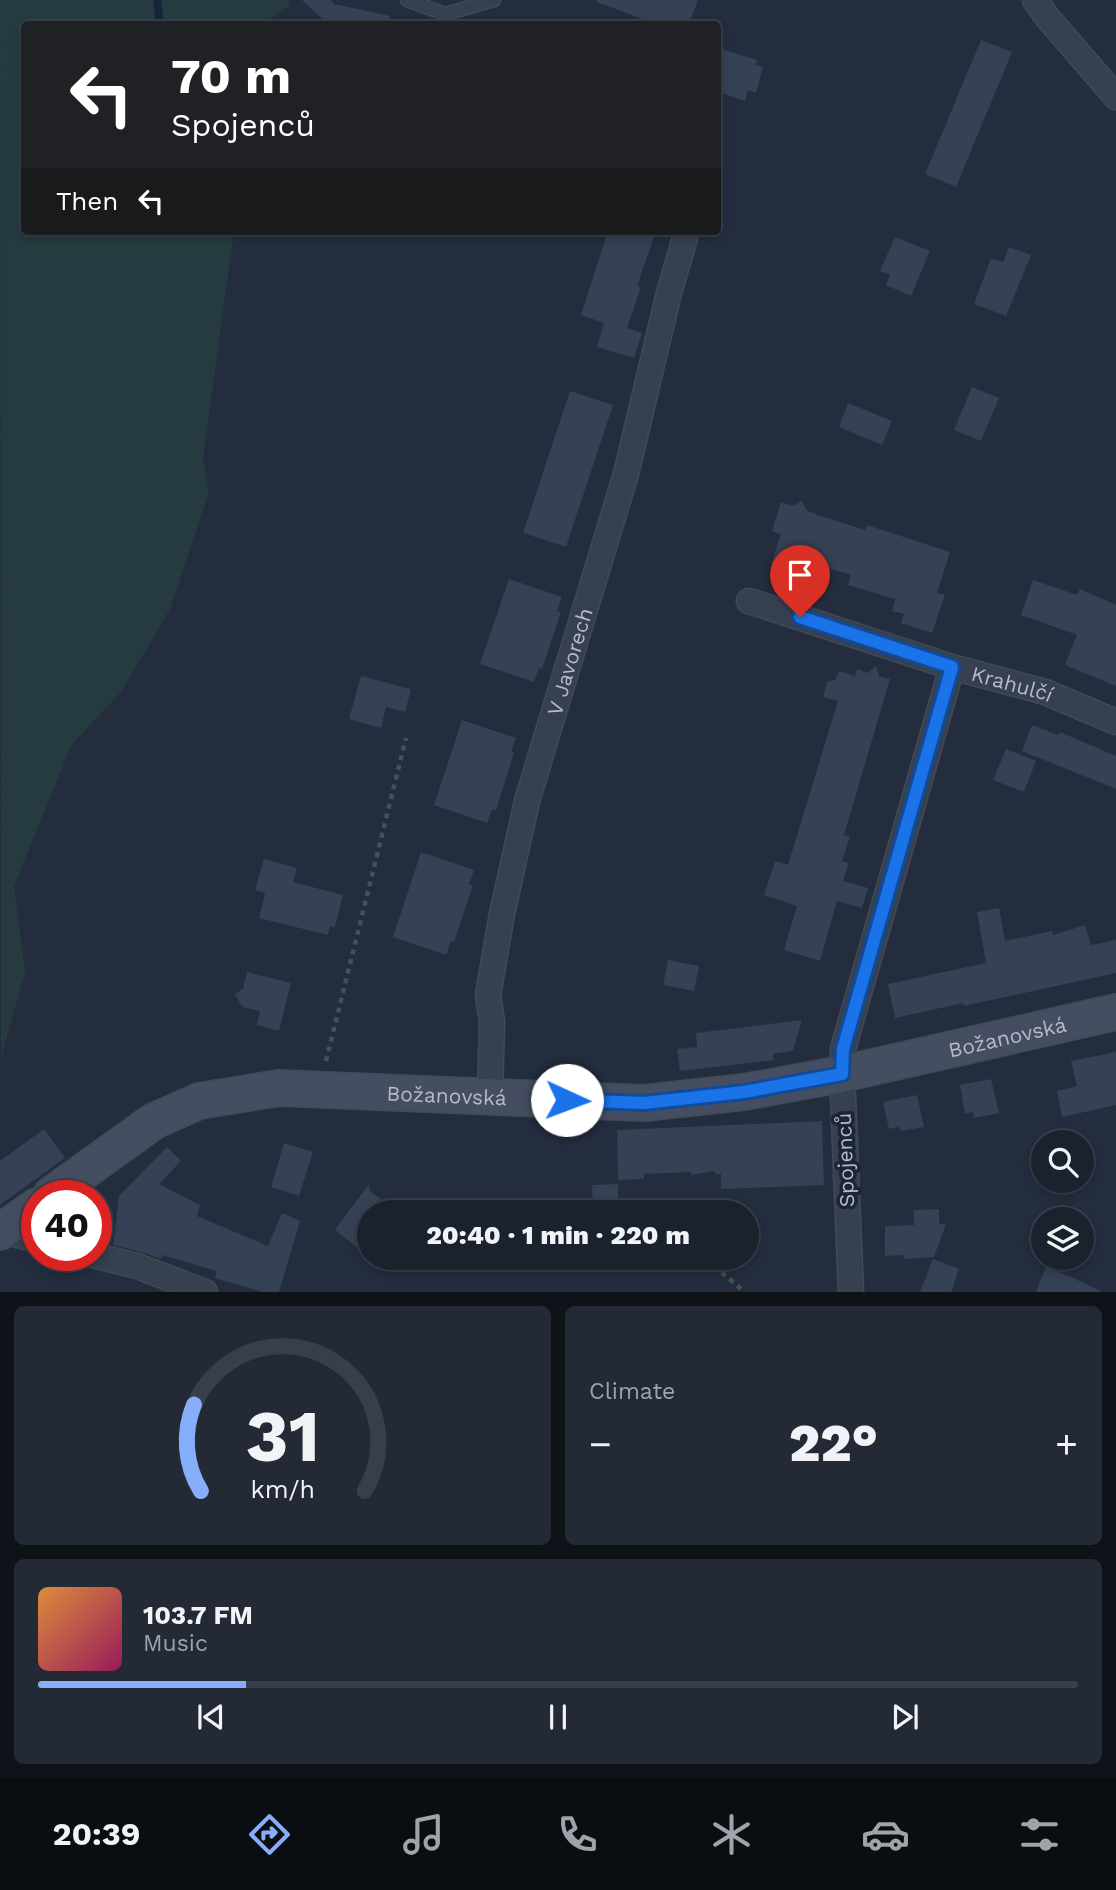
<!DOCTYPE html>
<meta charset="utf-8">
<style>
body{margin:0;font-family:"Work Sans",sans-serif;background:#232a36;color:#f1f3f6;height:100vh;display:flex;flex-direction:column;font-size:26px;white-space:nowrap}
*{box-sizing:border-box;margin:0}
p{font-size:23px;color:#9fa4aa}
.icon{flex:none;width:38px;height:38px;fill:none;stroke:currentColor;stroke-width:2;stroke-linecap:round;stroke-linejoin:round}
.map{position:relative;height:1292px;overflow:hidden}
.sheet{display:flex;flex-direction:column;gap:14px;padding:14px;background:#0e1319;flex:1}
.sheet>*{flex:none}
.top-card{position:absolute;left:21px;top:21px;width:700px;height:214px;border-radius:7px;box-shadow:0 4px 10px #0003,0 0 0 2px #383f4a;background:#202124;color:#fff;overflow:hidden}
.fabs{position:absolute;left:1031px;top:1130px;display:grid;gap:14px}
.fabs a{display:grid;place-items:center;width:63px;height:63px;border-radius:50%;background:#1a222e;box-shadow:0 4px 10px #0003,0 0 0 2px #383f4a;font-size:35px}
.speed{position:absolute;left:21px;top:1180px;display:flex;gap:14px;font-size:35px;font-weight:700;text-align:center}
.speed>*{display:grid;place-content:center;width:91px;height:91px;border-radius:50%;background:#1a222e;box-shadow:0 4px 10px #0003,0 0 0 2px #383f4a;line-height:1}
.speed .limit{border:10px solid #d22;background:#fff;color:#111}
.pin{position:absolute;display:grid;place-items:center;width:60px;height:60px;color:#fff;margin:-72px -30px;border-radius:50% 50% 50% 0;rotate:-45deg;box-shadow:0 0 7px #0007}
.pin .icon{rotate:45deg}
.me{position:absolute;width:77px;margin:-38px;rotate:92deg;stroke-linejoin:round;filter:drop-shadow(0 0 5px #0008)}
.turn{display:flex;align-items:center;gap:24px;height:147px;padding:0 35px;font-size:32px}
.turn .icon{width:91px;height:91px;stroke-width:2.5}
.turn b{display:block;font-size:49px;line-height:60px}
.then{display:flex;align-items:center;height:66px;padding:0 35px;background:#0003;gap:14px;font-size:26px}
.big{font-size:52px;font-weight:800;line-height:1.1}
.sheet .widget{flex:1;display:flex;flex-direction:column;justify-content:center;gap:10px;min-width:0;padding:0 24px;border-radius:10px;background:#232a36}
.sheet .dial{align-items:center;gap:0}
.dial svg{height:182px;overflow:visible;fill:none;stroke:#383f4a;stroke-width:7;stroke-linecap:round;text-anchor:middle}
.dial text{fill:#f1f3f6;stroke:none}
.song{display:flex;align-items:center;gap:21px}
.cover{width:84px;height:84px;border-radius:10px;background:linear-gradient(135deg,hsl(30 70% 55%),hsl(330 70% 35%))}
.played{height:7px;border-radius:4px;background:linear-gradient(90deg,#87aefa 20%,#383f4a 20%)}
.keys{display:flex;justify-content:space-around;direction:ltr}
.heat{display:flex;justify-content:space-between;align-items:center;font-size:38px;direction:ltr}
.sheet .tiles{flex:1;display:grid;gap:14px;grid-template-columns:1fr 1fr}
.widget:last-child{grid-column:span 2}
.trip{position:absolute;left:357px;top:1200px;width:402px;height:70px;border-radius:35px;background:#1a222e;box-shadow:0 4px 10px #0003,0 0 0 2px #383f4a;font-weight:800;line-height:70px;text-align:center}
.tabs{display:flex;height:112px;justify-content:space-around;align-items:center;background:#0a0e12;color:#9fa4aa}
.tabs .icon{width:49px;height:49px}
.tabs .on{color:#87aefa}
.tabs b{font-size:32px;color:#f1f3f6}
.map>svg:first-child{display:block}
.green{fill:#253b3f}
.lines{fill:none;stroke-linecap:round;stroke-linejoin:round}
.stream{stroke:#16243c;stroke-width:8}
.building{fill:#354154}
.lane-casing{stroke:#404957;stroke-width:15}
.street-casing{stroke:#404957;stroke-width:27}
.secondary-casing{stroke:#404957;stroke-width:38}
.path{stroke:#3e5457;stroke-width:4.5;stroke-dasharray:5 5;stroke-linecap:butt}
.lane{stroke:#37404e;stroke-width:12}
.street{stroke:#37404e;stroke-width:24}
.secondary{stroke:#454e61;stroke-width:35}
.route-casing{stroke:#114b97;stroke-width:18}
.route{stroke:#1a73e8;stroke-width:12}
.labels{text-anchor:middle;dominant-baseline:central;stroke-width:7;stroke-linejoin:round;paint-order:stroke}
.street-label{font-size:21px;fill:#b3bbc9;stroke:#1c2533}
</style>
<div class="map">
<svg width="1116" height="1292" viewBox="0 0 1116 1292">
<rect width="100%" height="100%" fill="#232d3e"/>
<polygon class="green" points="0,0 289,0 290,6 262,24 24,24 24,231 234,231 203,458 209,492 170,609 121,692 72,744 14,886 25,972 1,1058"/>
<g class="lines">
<polyline class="stream" points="157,0 160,24"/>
</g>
<g class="building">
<polygon points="302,0 331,0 334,4 390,16 389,24 328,24"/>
<polygon points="597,0 698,0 689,24 656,24 597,2"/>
<polygon points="981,40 1012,52 956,187 925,174"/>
<polygon points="718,48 757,60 756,65 763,67 756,93 748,90 745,101 718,92"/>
<polygon points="608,231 656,231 637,286 641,287 627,328 642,333 634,358 597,347 604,323 581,315"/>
<polygon points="895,237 930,251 911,296 886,285 890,274 880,271"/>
<polygon points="1009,247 1031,255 1006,316 974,304 991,258 1003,262"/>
<polygon points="972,387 999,398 981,441 954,430"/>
<polygon points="570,391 613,405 566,547 523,533"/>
<polygon points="848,403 892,421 882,445 839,427"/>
<polygon points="802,501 806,510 818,515 865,530 867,525 950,552 937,593 945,595 932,633 901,623 904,614 892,611 895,599 848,585 851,575 804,561 800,574 771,564 781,534 772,531 781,502 793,506"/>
<polygon points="509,579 562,597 557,611 561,612 542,669 539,668 534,682 480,664"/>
<polygon points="1033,580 1077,595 1080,589 1116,605 1116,686 1065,665 1077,635 1021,615"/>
<polygon points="876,666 879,676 890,679 844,835 850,836 842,861 849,863 843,881 868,888 862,908 837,901 820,961 784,950 797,906 764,895 775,861 788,865 838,701 823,697 827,682 835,680 839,671 855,676 857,669 868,673"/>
<polygon points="361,676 411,689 405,712 386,707 381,728 349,719"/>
<polygon points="462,720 516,738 511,752 514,753 496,810 492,809 487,823 434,805"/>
<polygon points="1032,725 1058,735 1060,732 1116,756 1116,789 1022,751"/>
<polygon points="1006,749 1036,761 1024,792 993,780"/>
<polygon points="421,852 474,870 469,884 473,885 454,942 451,941 446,955 393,937"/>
<polygon points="264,859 297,868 293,882 343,895 335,927 330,926 328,935 259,918 265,893 255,890"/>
<polygon points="999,908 1005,941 1052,931 1053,935 1085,925 1091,945 1116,940 1116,973 964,1006 963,1003 895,1018 888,984 986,963 977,912"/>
<polygon points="668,960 699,966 694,991 663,985"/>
<polygon points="247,972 291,983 279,1031 257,1025 260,1011 242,1007 235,994 243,989"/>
<polygon points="802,1020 793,1051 773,1054 774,1060 680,1071 677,1049 697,1047 696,1033"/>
<polygon points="1116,1052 1116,1105 1062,1117 1057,1091 1077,1086 1071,1061"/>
<polygon points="991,1079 999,1113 974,1118 973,1112 965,1114 960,1085"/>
<polygon points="917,1095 924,1127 900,1131 899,1127 889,1129 883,1102"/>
<polygon points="822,1121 824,1185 721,1189 721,1174 715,1174 715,1171 691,1175 691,1172 644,1174 644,1179 618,1180 617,1130"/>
<polygon points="44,1129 65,1158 0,1205 0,1161"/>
<polygon points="284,1143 313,1152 299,1196 271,1187"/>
<polygon points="167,1147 181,1161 159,1184 200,1205 197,1216 268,1246 282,1213 300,1221 279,1292 263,1292 215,1278 217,1271 162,1255 161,1259 141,1252 113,1245 119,1196"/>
<polygon points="369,1184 369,1190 399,1213 369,1213 369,1233 358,1248 335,1230"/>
<polygon points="618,1184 618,1208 593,1207 592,1185"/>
<polygon points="939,1209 939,1224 946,1224 934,1257 904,1259 904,1255 885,1256 885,1226 914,1225 914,1210"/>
<polygon points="933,1259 959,1269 951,1292 920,1292"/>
<polygon points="1046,1267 1069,1276 1102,1292 1036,1292"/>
</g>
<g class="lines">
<g class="lane-casing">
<polyline id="lane" points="407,0 445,14 494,0"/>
</g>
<g class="street-casing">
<g id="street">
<polyline points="1035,0 1047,17 1116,97"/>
<path id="s1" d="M749,601L952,667L1045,692L1116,722"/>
<path id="s2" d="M490,1097L492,1022L488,995L502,914L527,801L626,474L669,293L687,231"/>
<polyline points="2,1231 37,1240"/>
<polyline points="93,1255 137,1266 205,1292"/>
<polyline points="851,1292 842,1074 843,1049 952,667"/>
</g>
</g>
<g class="secondary-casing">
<g id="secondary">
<path id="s3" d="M51,1195L154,1121L199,1101L279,1088L644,1103L744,1092L842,1074L1116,1012"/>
<polyline points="0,1232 37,1206"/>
</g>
</g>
<g class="path">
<polyline points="326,1061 406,738"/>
<polyline points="696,1258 714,1266 745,1292"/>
</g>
<use href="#lane" class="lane"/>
<use href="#street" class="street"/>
<use href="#secondary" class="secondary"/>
</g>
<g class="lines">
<g class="route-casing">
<polyline id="route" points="567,1100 644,1103 744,1092 842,1074 843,1049 952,667 800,617"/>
</g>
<use href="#route" class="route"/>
</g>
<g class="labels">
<g class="street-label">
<text stroke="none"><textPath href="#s2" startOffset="446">V Javorech</textPath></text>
<text stroke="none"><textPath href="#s1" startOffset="276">Krahulčí</textPath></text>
<text stroke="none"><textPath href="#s3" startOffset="992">Božanovská</textPath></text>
<text stroke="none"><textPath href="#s3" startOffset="425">Božanovská</textPath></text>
<text transform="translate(845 1160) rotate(-92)">Spojenců</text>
</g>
</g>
</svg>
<div class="fabs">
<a><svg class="icon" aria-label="search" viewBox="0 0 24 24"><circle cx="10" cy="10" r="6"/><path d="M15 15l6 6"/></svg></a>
<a><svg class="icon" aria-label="layers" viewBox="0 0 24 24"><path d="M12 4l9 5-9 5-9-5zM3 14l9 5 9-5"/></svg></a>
</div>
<div class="speed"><div class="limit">40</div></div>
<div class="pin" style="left:800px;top:617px;background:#d93025"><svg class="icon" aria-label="arrive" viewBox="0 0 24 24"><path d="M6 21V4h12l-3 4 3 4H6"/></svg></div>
<svg class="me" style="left:567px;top:1100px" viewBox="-20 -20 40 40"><circle r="19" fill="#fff"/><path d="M0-13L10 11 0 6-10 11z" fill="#1a73e8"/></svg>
<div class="trip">20:40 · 1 min · 220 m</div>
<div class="top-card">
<div class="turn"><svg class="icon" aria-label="left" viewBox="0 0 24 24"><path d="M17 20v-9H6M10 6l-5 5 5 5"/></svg><div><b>70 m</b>Spojenců</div></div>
<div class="then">Then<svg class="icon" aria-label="left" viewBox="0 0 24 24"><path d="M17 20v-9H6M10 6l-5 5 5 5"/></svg></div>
</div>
</div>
<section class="sheet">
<div class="tiles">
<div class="widget dial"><svg viewBox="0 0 100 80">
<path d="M14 69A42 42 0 1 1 86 69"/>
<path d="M14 69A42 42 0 0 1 11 31" stroke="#87aefa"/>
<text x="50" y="56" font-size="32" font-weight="700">31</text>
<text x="50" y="72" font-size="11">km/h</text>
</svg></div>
<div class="widget"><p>Climate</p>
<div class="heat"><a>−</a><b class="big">22°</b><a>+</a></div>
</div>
<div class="widget">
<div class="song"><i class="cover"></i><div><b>103.7 FM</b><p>Music</p></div></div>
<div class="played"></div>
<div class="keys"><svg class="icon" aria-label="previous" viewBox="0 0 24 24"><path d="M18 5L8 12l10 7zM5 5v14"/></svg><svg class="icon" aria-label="pause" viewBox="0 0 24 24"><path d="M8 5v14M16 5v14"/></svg><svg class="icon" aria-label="next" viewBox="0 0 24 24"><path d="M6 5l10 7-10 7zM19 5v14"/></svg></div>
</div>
</div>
</section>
<nav class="tabs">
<b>20:39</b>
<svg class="icon on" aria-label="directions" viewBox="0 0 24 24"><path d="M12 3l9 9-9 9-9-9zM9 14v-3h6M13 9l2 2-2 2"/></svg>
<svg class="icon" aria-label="music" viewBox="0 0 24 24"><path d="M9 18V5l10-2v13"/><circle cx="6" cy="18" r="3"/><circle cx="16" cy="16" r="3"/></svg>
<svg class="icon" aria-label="phone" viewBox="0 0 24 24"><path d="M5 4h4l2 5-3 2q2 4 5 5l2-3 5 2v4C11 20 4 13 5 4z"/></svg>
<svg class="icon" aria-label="climate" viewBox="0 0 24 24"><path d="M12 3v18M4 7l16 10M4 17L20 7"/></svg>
<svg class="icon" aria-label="car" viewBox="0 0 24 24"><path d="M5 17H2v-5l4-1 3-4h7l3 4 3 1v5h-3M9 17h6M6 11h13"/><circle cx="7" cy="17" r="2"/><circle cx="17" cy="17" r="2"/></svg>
<svg class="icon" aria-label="filters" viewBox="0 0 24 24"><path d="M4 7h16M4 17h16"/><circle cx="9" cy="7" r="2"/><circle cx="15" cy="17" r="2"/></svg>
</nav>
